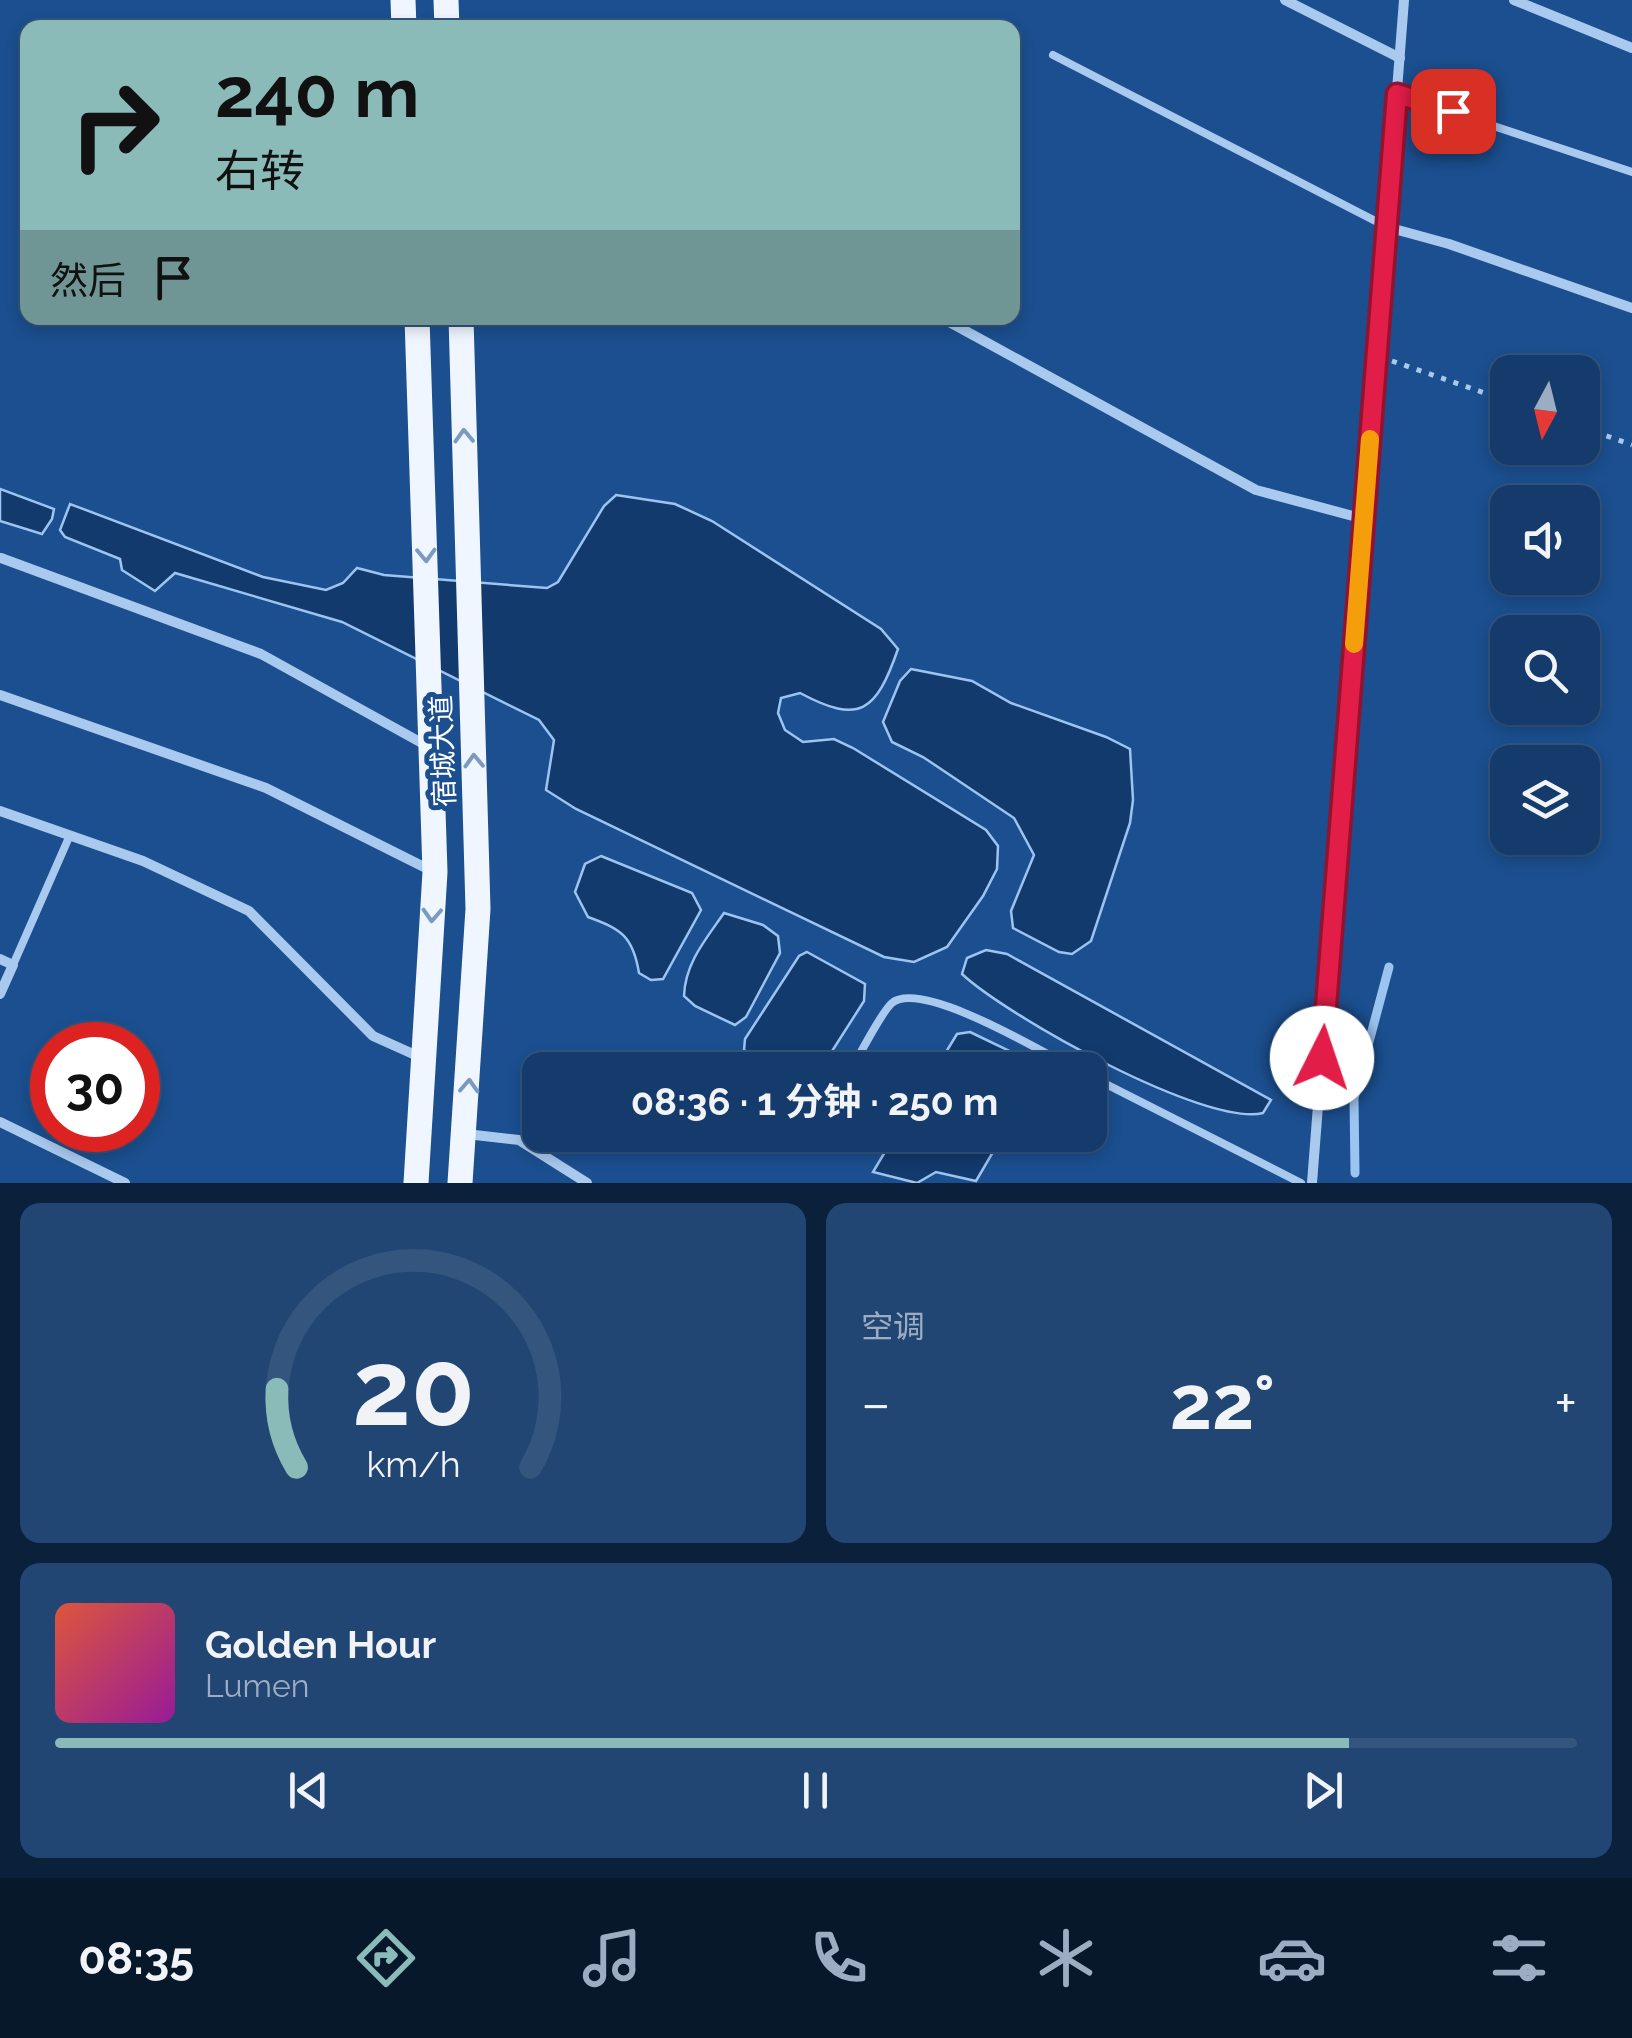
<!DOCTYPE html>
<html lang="zh">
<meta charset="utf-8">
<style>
body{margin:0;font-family:Raleway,"Noto Sans SC",sans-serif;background:#214673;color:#f1f3f6;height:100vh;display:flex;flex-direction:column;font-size:38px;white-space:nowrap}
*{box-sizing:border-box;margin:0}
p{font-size:32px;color:#9dadc1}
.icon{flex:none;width:55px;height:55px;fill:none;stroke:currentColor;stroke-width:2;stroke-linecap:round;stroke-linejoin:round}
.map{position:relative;height:1183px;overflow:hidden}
.drawer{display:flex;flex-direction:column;gap:20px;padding:20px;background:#0b203b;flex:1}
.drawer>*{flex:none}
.guide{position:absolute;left:20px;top:20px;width:1000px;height:305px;border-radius:20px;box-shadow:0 5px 15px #0003,0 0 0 2px #33557e;background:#8bbbb9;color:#111;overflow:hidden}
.needle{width:65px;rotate:187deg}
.buttons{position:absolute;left:1490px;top:355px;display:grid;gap:20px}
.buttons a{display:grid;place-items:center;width:110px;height:110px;border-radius:20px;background:#143b6b;box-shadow:0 5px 15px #0003,0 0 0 2px #33557e;font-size:50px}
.speed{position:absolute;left:30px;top:1022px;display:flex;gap:20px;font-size:50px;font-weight:700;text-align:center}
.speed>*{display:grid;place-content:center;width:130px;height:130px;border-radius:50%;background:#143b6b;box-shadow:0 5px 15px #0003,0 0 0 2px #33557e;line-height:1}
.speed .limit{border:15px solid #d22;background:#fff;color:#111}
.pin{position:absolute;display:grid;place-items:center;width:85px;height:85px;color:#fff;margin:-42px;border-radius:20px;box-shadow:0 5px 15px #0006}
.me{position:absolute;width:110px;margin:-55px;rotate:4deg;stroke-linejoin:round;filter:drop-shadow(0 0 8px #0008)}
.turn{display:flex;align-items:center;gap:35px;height:210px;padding:0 30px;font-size:45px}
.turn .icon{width:130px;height:130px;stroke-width:2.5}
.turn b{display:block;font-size:70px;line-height:85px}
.then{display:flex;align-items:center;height:95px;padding:0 30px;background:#0003;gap:20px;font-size:38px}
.big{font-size:75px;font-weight:700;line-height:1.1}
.drawer .widget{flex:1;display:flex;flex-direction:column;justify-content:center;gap:15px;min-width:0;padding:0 35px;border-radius:20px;background:#214673}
.drawer .dial{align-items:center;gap:0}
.dial svg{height:260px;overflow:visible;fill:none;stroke:#33557e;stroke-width:7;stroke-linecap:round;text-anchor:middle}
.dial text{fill:#f1f3f6;stroke:none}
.song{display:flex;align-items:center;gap:30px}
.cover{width:120px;height:120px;border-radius:15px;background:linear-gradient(135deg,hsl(10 70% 55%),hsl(300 70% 35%))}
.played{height:10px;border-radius:5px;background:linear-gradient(90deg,#8bbbb9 85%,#33557e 85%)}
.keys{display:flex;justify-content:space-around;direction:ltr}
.heat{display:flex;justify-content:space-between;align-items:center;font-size:55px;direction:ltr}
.drawer .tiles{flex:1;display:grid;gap:20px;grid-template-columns:1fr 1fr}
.widget:last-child{grid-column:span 2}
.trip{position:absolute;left:522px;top:1052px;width:585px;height:100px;border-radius:20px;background:#143b6b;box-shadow:0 5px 15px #0003,0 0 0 2px #33557e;font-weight:700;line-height:100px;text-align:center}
.tab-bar{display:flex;height:160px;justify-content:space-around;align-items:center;background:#08182b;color:#9dadc1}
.tab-bar .icon{width:70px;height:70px}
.tab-bar .current{color:#8bbbb9}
.tab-bar b{font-size:45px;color:#f1f3f6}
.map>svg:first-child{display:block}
.water{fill:#123a6d;stroke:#9cc4f0;stroke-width:2.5}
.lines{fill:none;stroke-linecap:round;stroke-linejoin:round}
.stream{stroke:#9cc4f0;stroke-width:9}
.path{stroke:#a9c9ee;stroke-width:5;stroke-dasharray:5 8;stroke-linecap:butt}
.lane{stroke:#a9c9ee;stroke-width:8}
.street{stroke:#a9c9ee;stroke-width:10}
.primary{stroke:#f0f6ff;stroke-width:25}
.oneway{stroke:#7b9ac1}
.route-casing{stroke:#92132f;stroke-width:25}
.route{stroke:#e11d48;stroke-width:18}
.slow{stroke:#f59e0b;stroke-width:18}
.labels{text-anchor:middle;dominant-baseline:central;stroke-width:10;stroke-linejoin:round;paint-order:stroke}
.street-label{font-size:28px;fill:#fff;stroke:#1b4f8f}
</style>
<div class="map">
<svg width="1632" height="1183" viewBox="0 0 1632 1183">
<rect width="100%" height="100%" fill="#1b4f8f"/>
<g class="water">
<polygon points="0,489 54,509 52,519 42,534 0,521"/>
<path d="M616,495L675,504L712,521L881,629L898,649C876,712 860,725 800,693L781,698L778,713L785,730L803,742L834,739L853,748L986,830L998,846L997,869L983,896L947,947L914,962L884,957L576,809L546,790L554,740L539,720L342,622L175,573L155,591L122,570L120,559L65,537L60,530L70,504L263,577L326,590L343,583L357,568L384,575L547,588L558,582L604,506Z"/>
<polygon points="911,669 972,681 1011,703 1106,737 1130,749 1133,800 1130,823 1091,941 1072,954 1059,952 1013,928 1011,911 1034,855 1014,818 923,757 892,742 883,722 900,681"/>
<path d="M601,856L692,893L701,910L663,979L651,980L639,973C633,936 621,929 588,917L575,892L585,864Z"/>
<path d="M724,913L763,925L778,936L780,953L746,1017L735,1025L695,1006L684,996C685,963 706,939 724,913Z"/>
<path d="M986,950L1007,954L1271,1100L1263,1113C1205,1127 1007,1016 962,974L967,958Z"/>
<polygon points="807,952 865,984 864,1001 820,1070 785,1070 744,1050 745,1039 799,956"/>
<polygon points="970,1032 1020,1056 1030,1070 935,1070 957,1034"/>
<polygon points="895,1135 1003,1135 976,1181 936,1172 917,1183 873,1172"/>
</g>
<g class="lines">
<polyline class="stream" points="1355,1173 1354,1098 1389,967"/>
<g class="path">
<polyline points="1392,361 1508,401"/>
<polyline points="1582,427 1632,445"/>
</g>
<g class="lane">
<polyline points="1053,55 1387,227"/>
<polyline points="1397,94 1632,172"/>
<polyline points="13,965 70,835"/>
<path d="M851,1070C859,1056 882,1011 892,1003C922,979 1044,1053 1077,1070"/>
<polyline points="1090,1076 1301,1183"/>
</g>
<g class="street">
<polyline points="1285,0 1400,58"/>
<polyline points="1514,0 1632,48"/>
<polyline points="1387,227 1449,244 1632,308"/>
<polyline points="942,318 1256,490 1364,519"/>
<polyline points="1,558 261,654 429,747"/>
<polyline points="0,695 266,788 434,872"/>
<polyline points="0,811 143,861 249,911 373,1036 422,1058"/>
<polyline points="0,959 13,965 0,994"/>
<polyline points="0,1122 125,1183"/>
<polyline points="466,1134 519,1140 587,1183"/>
<polyline points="1312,1183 1404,0"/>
</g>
<g class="primary">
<polyline points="403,0 404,28"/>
<polyline points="446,0 447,28"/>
<polyline points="416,1183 435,872 417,318"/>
<polyline points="460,1183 478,909 461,318"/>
</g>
</g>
<defs><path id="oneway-chevron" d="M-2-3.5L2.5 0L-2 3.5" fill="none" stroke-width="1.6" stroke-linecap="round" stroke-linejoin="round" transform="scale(2.5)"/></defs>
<g class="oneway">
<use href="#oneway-chevron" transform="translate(464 436) rotate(-92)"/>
<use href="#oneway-chevron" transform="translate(426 555) rotate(88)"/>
<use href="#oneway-chevron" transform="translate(474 761) rotate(-92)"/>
<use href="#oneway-chevron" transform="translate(432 915) rotate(93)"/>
<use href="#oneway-chevron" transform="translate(469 1086) rotate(-87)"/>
</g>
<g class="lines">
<g class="route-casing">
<polyline id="route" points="1322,1058 1397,94 1453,111"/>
</g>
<use href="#route" class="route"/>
<polyline class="slow" points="1354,644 1370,439"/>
</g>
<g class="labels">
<g class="street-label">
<text transform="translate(443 751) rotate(-92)">宿城大道</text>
</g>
</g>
</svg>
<div class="buttons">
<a><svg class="needle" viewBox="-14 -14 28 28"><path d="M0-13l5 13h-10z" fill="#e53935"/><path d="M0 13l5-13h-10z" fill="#9dadc1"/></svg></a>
<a><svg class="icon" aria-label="sound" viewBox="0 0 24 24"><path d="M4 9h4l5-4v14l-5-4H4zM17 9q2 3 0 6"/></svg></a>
<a><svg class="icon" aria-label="search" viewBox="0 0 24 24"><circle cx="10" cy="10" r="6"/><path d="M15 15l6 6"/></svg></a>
<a><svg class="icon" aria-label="layers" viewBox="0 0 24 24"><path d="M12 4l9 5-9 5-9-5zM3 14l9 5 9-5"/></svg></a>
</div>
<div class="speed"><div class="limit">30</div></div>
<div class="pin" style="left:1453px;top:111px;background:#d93025"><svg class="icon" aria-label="arrive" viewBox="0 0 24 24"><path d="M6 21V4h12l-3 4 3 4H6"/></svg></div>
<svg class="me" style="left:1322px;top:1058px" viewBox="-20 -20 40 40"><circle r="19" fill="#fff"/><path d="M0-13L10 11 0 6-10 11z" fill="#e11d48"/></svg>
<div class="trip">08:36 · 1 分钟 · 250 m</div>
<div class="guide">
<div class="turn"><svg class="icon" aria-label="right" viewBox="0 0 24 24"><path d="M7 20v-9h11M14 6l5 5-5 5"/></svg><div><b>240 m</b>右转</div></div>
<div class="then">然后<svg class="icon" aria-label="arrive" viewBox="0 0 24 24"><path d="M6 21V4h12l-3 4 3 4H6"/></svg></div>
</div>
</div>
<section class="drawer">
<div class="tiles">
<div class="widget dial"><svg viewBox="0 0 100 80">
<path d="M14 69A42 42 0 1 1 86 69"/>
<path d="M14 69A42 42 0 0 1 8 45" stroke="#8bbbb9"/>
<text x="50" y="56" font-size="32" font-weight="700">20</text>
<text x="50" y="72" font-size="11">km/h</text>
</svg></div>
<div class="widget"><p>空调</p>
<div class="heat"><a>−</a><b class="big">22°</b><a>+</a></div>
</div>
<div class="widget">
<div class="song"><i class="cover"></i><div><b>Golden Hour</b><p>Lumen</p></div></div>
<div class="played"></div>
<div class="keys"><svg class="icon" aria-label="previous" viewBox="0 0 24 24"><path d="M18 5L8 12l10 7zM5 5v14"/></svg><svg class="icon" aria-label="pause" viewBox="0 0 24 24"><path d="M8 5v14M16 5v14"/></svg><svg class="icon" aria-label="next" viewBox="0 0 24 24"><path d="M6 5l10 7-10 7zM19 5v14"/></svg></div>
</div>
</div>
</section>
<nav class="tab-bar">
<b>08:35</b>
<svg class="icon current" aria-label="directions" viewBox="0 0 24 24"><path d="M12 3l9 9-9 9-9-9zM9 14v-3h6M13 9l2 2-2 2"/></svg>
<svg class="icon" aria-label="music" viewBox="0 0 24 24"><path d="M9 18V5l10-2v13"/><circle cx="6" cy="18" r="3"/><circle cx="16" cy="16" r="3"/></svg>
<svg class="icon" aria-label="phone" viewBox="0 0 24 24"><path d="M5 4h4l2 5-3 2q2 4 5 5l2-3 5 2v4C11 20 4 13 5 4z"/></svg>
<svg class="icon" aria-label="climate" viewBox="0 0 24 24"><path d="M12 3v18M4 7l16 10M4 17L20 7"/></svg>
<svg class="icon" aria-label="car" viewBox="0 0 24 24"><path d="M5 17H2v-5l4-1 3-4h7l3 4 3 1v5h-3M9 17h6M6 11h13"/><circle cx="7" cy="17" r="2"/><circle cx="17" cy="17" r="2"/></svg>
<svg class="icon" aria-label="filters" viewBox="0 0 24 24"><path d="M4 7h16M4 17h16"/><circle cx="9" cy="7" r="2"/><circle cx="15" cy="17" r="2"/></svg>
</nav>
